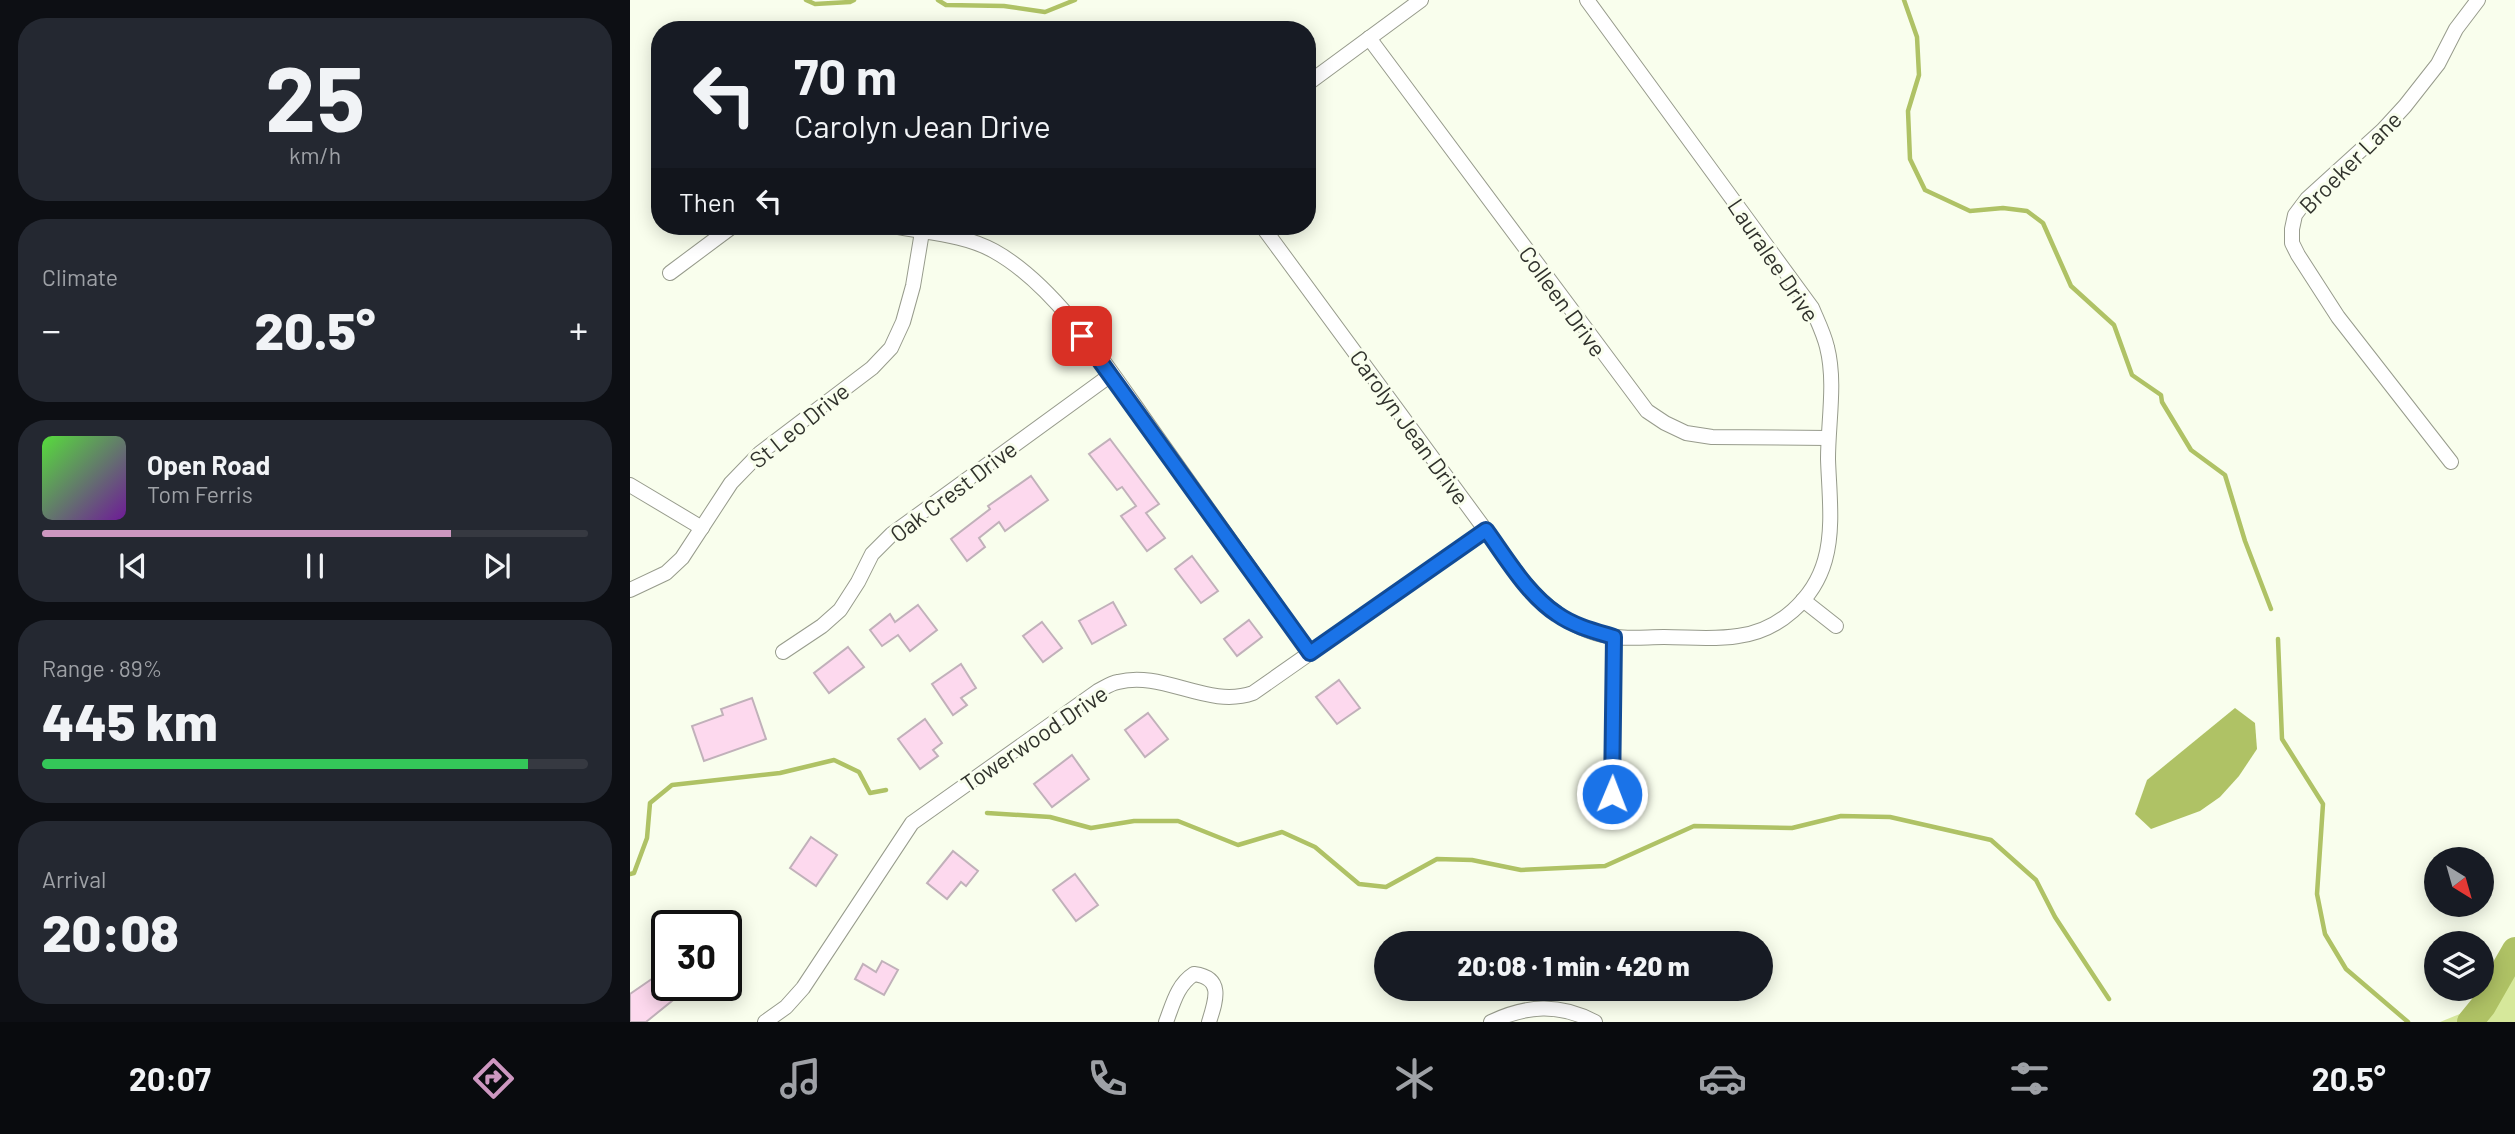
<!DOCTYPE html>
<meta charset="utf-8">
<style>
body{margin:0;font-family:Barlow,sans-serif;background:#242831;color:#f1f3f6;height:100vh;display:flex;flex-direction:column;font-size:26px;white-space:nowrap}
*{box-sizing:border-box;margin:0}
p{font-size:23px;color:#9ea1a6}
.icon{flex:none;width:38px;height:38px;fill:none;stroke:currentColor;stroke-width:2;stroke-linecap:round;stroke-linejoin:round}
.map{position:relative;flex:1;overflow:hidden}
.panel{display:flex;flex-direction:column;gap:18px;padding:18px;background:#0d0f14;width:630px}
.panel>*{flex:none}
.guide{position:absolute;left:21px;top:21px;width:665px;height:214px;border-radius:28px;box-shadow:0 4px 18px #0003;background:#171b24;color:#f1f3f6;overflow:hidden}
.needle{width:46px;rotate:143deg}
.fabs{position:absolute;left:1794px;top:847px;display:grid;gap:14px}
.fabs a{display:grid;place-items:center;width:70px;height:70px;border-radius:50%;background:#171b24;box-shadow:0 4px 18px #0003;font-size:35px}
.speed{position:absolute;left:21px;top:910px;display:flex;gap:14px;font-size:35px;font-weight:700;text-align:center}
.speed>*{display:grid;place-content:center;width:91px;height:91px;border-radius:50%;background:#171b24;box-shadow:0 4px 18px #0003;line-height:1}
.speed .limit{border:4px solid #111;border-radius:10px;background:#fff;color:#111}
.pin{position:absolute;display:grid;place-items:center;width:60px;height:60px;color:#fff;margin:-30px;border-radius:14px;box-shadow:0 4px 10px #0006}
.me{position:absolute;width:77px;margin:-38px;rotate:1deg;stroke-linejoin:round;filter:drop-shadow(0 0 5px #0008)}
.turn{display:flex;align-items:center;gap:24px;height:147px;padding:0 28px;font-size:32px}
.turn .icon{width:91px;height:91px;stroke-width:2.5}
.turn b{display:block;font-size:49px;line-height:60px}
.then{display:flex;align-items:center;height:66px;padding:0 28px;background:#0003;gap:14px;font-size:26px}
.big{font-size:52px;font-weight:800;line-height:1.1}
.panel .widget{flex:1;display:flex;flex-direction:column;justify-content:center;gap:10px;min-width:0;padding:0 24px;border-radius:28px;background:#242831}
.panel .dial{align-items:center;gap:0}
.dial b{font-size:91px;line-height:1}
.song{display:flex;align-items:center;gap:21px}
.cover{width:84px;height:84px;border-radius:10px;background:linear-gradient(135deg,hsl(110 70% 55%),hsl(280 70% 35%))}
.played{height:7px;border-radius:4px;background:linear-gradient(90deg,#cd97c0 75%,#363941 75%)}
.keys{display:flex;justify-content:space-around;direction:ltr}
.heat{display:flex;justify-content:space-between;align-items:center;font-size:38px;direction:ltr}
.charge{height:10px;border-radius:5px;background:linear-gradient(90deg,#34c759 89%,#363941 0)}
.trip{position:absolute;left:744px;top:931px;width:399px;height:70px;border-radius:35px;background:#171b24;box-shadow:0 4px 18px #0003;font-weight:800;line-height:70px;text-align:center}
.menu{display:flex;height:112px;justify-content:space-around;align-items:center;background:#090b0e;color:#9ea1a6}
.menu .icon{width:49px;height:49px}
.menu .active{color:#cd97c0}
.menu b{font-size:32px;color:#f1f3f6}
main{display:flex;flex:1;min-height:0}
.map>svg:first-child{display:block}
.green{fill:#d6e89b}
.water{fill:#afc265}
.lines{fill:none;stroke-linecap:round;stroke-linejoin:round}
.stream{stroke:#afc265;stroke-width:4.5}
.river{stroke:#afc265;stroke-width:26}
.building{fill:#fdd9ee;stroke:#c1b1ba;stroke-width:2}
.minor-casing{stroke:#979b8c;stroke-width:16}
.minor{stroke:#fff;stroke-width:14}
.route-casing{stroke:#114b97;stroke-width:18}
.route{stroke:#1a73e8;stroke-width:12}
.labels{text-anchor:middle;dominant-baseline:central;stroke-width:6;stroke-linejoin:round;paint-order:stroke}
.street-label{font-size:23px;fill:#30322c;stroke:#f9feed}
</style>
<main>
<section class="panel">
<div class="widget dial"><b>25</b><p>km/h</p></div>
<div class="widget"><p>Climate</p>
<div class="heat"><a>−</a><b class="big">20.5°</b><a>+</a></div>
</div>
<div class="widget">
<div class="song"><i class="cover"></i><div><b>Open Road</b><p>Tom Ferris</p></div></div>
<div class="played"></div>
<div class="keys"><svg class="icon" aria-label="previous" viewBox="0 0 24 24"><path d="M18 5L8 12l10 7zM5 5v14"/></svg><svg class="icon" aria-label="pause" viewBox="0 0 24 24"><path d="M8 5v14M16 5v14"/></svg><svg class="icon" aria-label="next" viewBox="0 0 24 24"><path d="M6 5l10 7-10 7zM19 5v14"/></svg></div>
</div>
<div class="widget"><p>Range · 89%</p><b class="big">445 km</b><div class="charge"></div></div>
<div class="widget"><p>Arrival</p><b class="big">20:08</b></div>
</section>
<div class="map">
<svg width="1885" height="1022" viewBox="0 0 1885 1022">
<rect width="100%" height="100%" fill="#f9feed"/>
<polygon class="green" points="1885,959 1885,1022 1810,1022 1842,1009"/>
<polygon class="water" points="1605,708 1625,723 1627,749 1609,776 1590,797 1570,811 1521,829 1505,814 1517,780"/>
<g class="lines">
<g class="stream">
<polyline points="176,0 185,4 220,2 224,0"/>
<polyline points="308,0 316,5 374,6 415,12 445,0"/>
<polyline points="1274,0 1287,37 1289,75 1278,111 1280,159 1295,190 1340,211 1373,208 1397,211 1413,223 1441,286 1484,325 1502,375 1531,395 1532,402 1561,450 1595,475 1615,541 1641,609"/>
<polyline points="1648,639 1652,739 1693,804 1687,894 1695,934 1716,969 1778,1022"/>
<polyline points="357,813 420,817 461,828 504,821 548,821 608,845 652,832 685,847 729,884 756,887 807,859 842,860 891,870 975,866 1064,826 1162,828 1211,816 1260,817 1361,840 1406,880 1425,917 1479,999"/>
<polyline points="0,874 4,873 17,838 20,803 42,785 150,773 204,760 229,772 240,793 256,790"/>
</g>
<polyline class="river" points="1840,1022 1853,1006 1885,950"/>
</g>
<g class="building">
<polygon points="480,439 529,504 516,513 535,538 517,551 491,516 506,506 492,487 487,490 459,454"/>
<polygon points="401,476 418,500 375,531 369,522 349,538 355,547 337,561 321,539 360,509 358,506"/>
<polygon points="562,556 588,591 571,603 545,569"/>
<polygon points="483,602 496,625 462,644 449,621"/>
<polygon points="288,605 307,630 280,651 268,635 252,646 240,630 260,614 265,622"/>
<polygon points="619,620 632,637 607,656 594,639"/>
<polygon points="412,622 432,648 413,662 393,636"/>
<polygon points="218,647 234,667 199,693 184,673"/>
<polygon points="331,664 346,688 331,698 337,705 323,715 302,684"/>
<polygon points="709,680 730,708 707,724 686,697"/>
<polygon points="122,698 136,739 74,761 62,726 93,715 91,709"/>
<polygon points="518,713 538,739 515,757 495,730"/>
<polygon points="295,719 312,743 303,750 308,756 290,769 268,739"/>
<polygon points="442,755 459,779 422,807 404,784"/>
<polygon points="181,837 207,855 186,886 160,868"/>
<polygon points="323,851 348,871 336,886 331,882 317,899 297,883"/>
<polygon points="445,874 468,905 446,921 423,890"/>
<polygon points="252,961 268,970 254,995 225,979 233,964 246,972"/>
<polygon points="29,974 48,996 16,1022 0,1022 0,994"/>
</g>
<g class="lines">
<g class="minor-casing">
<g id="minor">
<polyline points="739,38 1017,411 1035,423 1056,433 1082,437 1198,438"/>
<polyline points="677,84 791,0"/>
<path d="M262,226C296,233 333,234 364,251C429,287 484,377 527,437C578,509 629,581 680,653"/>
<path d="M632,226L890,577C913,606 946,634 986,637C1002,639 1018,637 1034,637C1058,637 1084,640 1108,636C1149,631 1184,599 1195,560C1204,529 1199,491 1198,459C1198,423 1206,382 1197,347C1194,334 1187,320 1182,308L957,0"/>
<polyline points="40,273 103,226"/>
<polyline points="1821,462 1708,317 1668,255 1662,243 1662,229 1665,215 1677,199 1753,130 1775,106 1808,64 1826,29 1848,0"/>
<polyline points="0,485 72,528"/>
<polyline points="0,590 36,573 52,558 101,483 130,453 242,368 261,348 273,322 283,286 292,232"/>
<polyline points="1173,600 1206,626"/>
<polyline points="153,652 192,626 210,610 228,582 242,554 262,534 482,374"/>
<polyline points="982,794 984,637"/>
<path d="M135,1022L156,1007L173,988L282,823L468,691C474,688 481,683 488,682C533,670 578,709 623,693L856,530"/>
<path d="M536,1022C543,1004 547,985 564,974C594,978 586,1000 579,1022"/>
<path d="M861,1022C897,1005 929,1003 965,1022"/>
</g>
</g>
<use href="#minor" class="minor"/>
</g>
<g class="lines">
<g class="route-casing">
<path id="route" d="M452,336L680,653L856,530C877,559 897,594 927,614C944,626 964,631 984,637L982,794"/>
</g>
<use href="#route" class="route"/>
</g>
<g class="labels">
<g class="street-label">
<text transform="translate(1720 162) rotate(-45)">Broeker Lane</text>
<text transform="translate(1144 260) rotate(56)">Lauralee Drive</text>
<text transform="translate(933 301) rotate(54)">Colleen Drive</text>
<text transform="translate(169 425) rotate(-39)">St Leo Drive</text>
<text transform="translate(780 427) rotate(54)">Carolyn Jean Drive</text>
<text transform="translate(323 491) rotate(-37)">Oak Crest Drive</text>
<text transform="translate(404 738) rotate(-34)">Towerwood Drive</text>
</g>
</g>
</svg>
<div class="fabs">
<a><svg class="needle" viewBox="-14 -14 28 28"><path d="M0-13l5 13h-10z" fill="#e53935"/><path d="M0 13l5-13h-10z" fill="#9ea1a6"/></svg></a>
<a><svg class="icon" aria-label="layers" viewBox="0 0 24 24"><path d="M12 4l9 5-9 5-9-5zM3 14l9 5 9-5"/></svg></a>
</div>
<div class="speed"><div class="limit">30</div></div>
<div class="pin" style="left:452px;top:336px;background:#d93025"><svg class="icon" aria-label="arrive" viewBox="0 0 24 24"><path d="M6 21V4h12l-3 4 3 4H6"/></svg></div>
<svg class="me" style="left:982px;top:794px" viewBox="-20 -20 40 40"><circle r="17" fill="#1a73e8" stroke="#fff" stroke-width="3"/><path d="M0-11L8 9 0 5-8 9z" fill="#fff"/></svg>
<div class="trip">20:08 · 1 min · 420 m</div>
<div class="guide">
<div class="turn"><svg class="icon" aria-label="left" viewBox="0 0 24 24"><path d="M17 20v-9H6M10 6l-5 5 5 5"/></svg><div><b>70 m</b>Carolyn Jean Drive</div></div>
<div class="then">Then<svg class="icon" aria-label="left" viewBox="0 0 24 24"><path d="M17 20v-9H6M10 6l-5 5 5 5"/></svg></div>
</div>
</div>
</main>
<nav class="menu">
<b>20:07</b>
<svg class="icon active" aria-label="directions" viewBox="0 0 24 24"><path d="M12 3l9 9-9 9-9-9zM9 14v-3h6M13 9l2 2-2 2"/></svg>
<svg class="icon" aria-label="music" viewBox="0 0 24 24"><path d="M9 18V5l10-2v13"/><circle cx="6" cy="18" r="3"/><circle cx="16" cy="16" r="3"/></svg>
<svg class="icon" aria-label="phone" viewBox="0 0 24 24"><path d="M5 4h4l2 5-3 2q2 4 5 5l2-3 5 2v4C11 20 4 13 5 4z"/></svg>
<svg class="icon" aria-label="climate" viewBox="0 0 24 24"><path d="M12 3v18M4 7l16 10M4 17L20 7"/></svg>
<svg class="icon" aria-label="car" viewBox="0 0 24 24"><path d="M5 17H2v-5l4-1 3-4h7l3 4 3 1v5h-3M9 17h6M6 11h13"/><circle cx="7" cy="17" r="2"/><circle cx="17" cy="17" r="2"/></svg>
<svg class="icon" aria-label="filters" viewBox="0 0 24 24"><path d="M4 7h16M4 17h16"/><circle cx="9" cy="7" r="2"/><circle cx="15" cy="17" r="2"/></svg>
<b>20.5°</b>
</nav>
